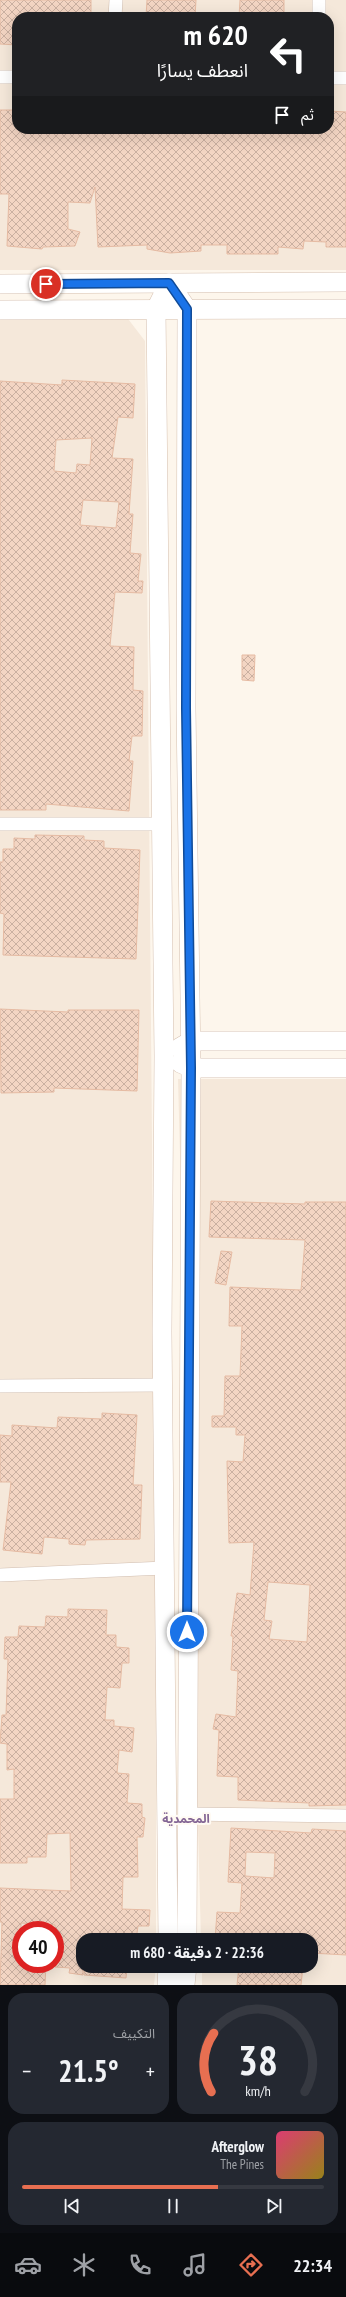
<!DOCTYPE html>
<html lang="ar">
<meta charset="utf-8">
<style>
body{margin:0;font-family:"PT Sans Narrow","Noto Sans Arabic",sans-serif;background:#242831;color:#f1f3f6;direction:rtl;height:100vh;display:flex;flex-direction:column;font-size:15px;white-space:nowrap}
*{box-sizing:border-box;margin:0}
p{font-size:13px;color:#9ea1a6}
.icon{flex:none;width:22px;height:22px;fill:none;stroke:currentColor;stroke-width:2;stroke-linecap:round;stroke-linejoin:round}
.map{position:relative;height:1985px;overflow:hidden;direction:ltr}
.sheet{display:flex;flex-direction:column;gap:8px;padding:8px;background:#0d0f14;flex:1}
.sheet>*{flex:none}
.guide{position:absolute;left:12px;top:12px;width:322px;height:122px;border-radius:16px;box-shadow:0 4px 16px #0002;direction:rtl;background:#202124;color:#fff;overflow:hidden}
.speed{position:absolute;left:12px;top:1921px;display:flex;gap:8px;font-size:20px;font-weight:700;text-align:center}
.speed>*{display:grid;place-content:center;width:52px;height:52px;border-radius:50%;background:#171b24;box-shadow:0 4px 16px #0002;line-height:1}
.speed .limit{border:6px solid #d22;background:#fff;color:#111}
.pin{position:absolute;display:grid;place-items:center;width:34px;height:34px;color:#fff;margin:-17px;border:2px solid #fff;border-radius:50%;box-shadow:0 1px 4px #0007}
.me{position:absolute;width:44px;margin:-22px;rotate:0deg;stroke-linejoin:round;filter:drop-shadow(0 0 3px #0008)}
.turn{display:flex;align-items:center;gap:14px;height:84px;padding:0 20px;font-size:18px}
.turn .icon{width:52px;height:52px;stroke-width:2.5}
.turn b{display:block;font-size:28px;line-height:34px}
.then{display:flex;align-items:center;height:38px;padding:0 20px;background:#0003;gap:8px;font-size:15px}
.big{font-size:30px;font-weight:700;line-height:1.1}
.sheet .card{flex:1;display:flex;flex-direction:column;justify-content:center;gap:6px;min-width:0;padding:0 14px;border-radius:16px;background:#242831}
.sheet .dial{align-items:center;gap:0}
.dial svg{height:104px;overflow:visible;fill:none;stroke:#363941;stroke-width:7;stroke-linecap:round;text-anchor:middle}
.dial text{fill:#f1f3f6;stroke:none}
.song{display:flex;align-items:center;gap:12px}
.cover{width:48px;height:48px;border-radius:6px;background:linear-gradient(135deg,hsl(340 70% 55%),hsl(50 70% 35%))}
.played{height:4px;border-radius:2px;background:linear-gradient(90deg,#e76f51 65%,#363941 65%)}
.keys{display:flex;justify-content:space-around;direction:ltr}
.heat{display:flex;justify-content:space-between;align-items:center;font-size:22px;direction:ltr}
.sheet .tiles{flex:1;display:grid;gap:8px;grid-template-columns:1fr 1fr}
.card:last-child{grid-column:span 2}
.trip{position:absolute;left:76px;top:1933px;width:242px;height:40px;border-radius:16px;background:#171b24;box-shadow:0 4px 16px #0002;font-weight:700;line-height:40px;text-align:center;direction:rtl}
.tabs{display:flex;height:64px;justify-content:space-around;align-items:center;background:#090b0e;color:#9ea1a6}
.tabs .icon{width:28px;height:28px}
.tabs .current{color:#e76f51}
.tabs b{font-size:18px;color:#f1f3f6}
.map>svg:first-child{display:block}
.residential{fill:#f5e8da;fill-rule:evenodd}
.building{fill:url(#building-cross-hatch);stroke:#e6bba3;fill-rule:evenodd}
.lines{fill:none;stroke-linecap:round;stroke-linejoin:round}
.street-casing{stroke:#d1beb0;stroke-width:14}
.secondary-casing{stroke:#d6c0b0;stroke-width:20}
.street{stroke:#fff;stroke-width:13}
.secondary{stroke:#fff;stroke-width:19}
.route-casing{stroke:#114b97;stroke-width:10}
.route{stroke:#1a73e8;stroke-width:7}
.labels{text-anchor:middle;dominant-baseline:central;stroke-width:4;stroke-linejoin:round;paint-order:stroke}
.neighbourhood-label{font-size:12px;font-weight:bold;fill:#846695;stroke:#fffaf3}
</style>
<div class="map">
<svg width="346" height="1985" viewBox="0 0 346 1985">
<defs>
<pattern id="building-cross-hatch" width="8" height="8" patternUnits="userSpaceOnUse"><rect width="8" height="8" fill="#f3d5c3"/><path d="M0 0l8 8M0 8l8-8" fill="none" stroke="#cab0a1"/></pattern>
</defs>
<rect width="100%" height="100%" fill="#fdf6ec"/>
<g class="residential">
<path d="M0,0H346V270H0ZM17,17H329V129H17Z"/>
<path d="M0,315H125L145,341L156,1598V1940H83V1966H156L154,1985H0ZM21,1930H55V1964H21Z"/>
<polygon points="178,1079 346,1079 346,1985 202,1985 202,1966 311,1966 311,1940 201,1940"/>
</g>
<g class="building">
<polygon points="0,0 91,0 91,17 17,17 17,45 0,44"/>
<polygon points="147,0 196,0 195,17 146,17"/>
<polygon points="240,0 284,0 284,17 239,17"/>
<polygon points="0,110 17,110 17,129 329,129 329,111 346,112 346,247 326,247 326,242 304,241 303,249 278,247 278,254 227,254 227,245 201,245 201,251 170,253 147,249 147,245 98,247 95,187 90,203 68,202 68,229 80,232 75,246 43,247 42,249 7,246 9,194 0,194"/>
<path d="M62,380L135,384L133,418L118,417L112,458L133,459L129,514H133L130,553L141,554L138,581H143L142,593L115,592L110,646L134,647L133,690L143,691L142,736H132L129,761H133L129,811L46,804V810H0V381L62,385ZM92,438L90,465L77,464L76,473L54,471L56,440ZM83,500L119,502L116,528L80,525Z"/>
<polygon points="242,655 255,655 254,681 242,680"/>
<polygon points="35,835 84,836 84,840 104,841 104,848 140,850 136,959 3,955 4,914 0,913 0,862 3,862 3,849 14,849 14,838 35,839"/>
<polygon points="0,1009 68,1012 68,1010 139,1010 137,1091 54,1088 54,1092 1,1093"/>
<path d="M211,1201L305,1204V1202H346V1805L309,1806V1803L238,1800V1777L217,1776L219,1730L213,1729L216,1714L236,1717L238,1671L231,1670L233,1636H231L237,1593L250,1595L254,1542L229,1543L227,1461L243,1462L245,1435H236V1427H212V1416H224L225,1376H240L242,1326H229L230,1287L301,1290L305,1240L209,1237ZM268,1582L310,1585L307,1642L269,1639L272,1621L264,1620Z"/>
<polygon points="221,1251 232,1252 226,1285 215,1283"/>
<polygon points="102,1413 137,1415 133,1485 142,1485 140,1539 86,1540 85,1545 69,1544 69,1539 44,1537 42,1554 3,1550 11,1482 0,1482 0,1435 12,1436 12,1425 57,1428 58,1417 102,1419"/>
<polygon points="68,1609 107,1610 106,1635 116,1635 116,1647 129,1648 129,1663 122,1663 120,1688 107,1687 105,1720 114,1720 114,1726 134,1728 132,1752 119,1750 117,1773 129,1774 127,1803 142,1804 142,1817 145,1818 143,1837 137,1837 138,1877 123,1877 122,1909 150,1910 149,1926 138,1926 136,1940 83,1940 83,1975 69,1973 70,1968 55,1967 55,1925 21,1923 21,1964 46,1964 45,1985 0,1985 2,1922 0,1922 0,1888 71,1891 70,1833 47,1834 46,1857 27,1857 27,1863 0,1863 0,1799 14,1799 14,1769 7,1770 7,1744 0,1743 2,1715 6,1715 8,1659 4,1659 5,1637 18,1637 19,1626 45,1627 46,1616 68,1617"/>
<path d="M231,1828L311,1833L312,1829L346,1831V1955L311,1953V1940H215L217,1912L240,1913L242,1883L228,1882ZM246,1852L275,1853L274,1878L245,1876Z"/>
<polygon points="84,1966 127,1966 126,1978 84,1975"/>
<polygon points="239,1966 303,1966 301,1985 237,1985"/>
</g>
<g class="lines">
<g class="street-casing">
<g id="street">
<polyline points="319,0 319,17"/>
<polyline points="115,17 116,0"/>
<polyline points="0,77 17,77"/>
<polyline points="329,78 346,78"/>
<polyline points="0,824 160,824"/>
<polyline points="0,1386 162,1385"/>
<polyline points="0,1575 165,1568"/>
<polyline points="186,1814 346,1816"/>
</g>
</g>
<g class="secondary-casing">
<g id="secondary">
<polyline points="0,284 346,282"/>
<polyline points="0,310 346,309"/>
<polyline points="179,1048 191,1041 346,1041"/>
<polyline points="180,1063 191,1068 346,1068"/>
<polyline points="168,1940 162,1332 164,1056 156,309 169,283 187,309 186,708 191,1068 187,1940"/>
<polyline points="167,1985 168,1966"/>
<polyline points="185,1985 187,1966"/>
</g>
</g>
<use href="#street" class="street"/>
<use href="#secondary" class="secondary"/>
</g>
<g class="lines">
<g class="route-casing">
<polyline id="route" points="46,284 169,283 187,309 186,708 191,1068 187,1632"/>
</g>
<use href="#route" class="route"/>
</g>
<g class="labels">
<g class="neighbourhood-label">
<text x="186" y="1818">المحمدية</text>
</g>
</g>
</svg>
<div class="speed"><div class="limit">40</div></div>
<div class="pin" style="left:46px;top:284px;background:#d93025"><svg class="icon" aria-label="arrive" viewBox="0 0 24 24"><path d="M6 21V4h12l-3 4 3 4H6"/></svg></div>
<svg class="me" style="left:187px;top:1632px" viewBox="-20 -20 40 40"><circle r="17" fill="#1a73e8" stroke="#fff" stroke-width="3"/><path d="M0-11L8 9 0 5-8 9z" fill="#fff"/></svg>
<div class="trip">22:36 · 2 دقيقة · 680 m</div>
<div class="guide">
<div class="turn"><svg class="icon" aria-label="left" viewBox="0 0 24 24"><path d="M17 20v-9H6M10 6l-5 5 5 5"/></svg><div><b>620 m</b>انعطف يسارًا</div></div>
<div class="then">ثم<svg class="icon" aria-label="arrive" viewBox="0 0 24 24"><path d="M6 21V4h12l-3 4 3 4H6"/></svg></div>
</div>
</div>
<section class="sheet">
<div class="tiles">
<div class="card dial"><svg viewBox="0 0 100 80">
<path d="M14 69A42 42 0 1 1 86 69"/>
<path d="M14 69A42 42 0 0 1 16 24" stroke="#e76f51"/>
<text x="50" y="56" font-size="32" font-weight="700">38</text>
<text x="50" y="72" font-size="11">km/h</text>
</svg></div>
<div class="card"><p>التكييف</p>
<div class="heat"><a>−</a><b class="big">21.5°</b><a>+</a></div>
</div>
<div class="card">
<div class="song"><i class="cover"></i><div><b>Afterglow</b><p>The Pines</p></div></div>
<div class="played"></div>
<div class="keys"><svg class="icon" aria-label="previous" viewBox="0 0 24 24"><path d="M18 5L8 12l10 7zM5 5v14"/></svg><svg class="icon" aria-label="pause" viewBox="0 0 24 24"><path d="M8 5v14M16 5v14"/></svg><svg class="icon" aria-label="next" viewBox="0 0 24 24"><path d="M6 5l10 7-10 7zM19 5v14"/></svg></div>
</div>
</div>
</section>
<nav class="tabs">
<b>22:34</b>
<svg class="icon current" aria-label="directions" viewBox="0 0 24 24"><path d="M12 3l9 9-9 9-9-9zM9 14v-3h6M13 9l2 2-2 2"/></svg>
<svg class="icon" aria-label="music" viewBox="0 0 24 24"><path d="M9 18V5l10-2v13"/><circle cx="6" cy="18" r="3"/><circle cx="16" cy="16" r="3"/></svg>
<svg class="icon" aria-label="phone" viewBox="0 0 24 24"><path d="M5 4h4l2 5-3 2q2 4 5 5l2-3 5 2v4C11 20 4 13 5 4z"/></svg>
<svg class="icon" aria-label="climate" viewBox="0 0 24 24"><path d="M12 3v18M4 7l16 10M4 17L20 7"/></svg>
<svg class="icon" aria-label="car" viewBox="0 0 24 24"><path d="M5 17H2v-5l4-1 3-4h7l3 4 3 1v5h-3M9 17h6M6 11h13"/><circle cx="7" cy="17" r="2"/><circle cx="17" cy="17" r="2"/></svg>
</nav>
